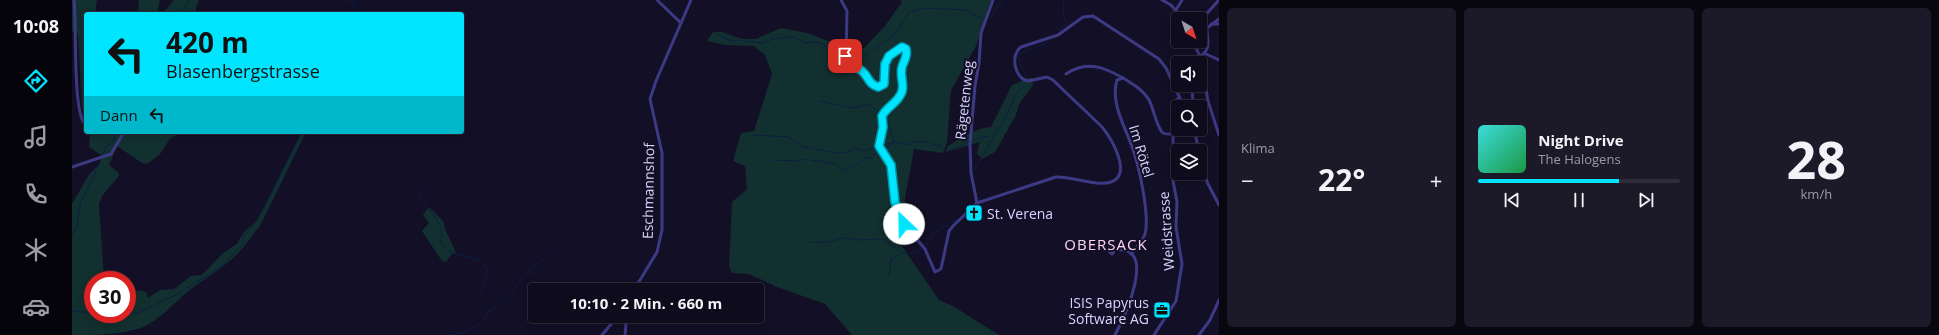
<!DOCTYPE html>
<html lang="de">
<meta charset="utf-8">
<style>
body{margin:0;font-family:"Open Sans",sans-serif;background:#1c1929;color:#f1f3f6;height:100vh;display:flex;flex-direction:column;font-size:15px;white-space:nowrap}
*{box-sizing:border-box;margin:0}
p{font-size:13px;color:#9b9ba3}
.icon{flex:none;width:22px;height:22px;fill:none;stroke:currentColor;stroke-width:2;stroke-linecap:round;stroke-linejoin:round}
.map{position:relative;flex:1;overflow:hidden}
.side{display:flex;flex-direction:column;gap:8px;padding:8px;background:#08060f;width:720px}
.side>*{flex:none}
.hud{position:absolute;left:12px;top:12px;width:380px;height:122px;border-radius:4px;box-shadow:0 2px 10px #0003,0 0 0 1px #2e2b3b;background:#00e5ff;color:#111;overflow:hidden}
.needle{width:26px;rotate:141deg}
.fabs{position:absolute;left:1099px;top:12px;display:grid;gap:8px}
.fabs a{display:grid;place-items:center;width:36px;height:36px;border-radius:4px;background:#0e0b1c;box-shadow:0 2px 10px #0003,0 0 0 1px #2e2b3b;font-size:20px}
.speed{position:absolute;left:12px;top:271px;display:flex;gap:8px;font-size:20px;font-weight:700;text-align:center}
.speed>*{display:grid;place-content:center;width:52px;height:52px;border-radius:50%;background:#0e0b1c;box-shadow:0 2px 10px #0003,0 0 0 1px #2e2b3b;line-height:1}
.speed .limit{border:6px solid #d22;background:#fff;color:#111}
.pin{position:absolute;display:grid;place-items:center;width:34px;height:34px;color:#fff;margin:-17px;border-radius:8px;box-shadow:0 2px 6px #0006}
.me{position:absolute;width:44px;margin:-22px;rotate:336deg;stroke-linejoin:round;filter:drop-shadow(0 0 3px #0008)}
.turn{display:flex;align-items:center;gap:14px;height:84px;padding:0 16px;font-size:18px}
.turn .icon{width:52px;height:52px;stroke-width:2.5}
.turn b{display:block;font-size:28px;line-height:34px}
.then{display:flex;align-items:center;height:38px;padding:0 16px;background:#0003;gap:8px;font-size:15px}
.big{font-size:30px;font-weight:700;line-height:1.1}
.side .card{flex:1;display:flex;flex-direction:column;justify-content:center;gap:6px;min-width:0;padding:0 14px;border-radius:6px;background:#1c1929}
.side .dial{align-items:center;gap:0}
.dial b{font-size:52px;line-height:1}
.song{display:flex;align-items:center;gap:12px}
.cover{width:48px;height:48px;border-radius:6px;background:linear-gradient(135deg,hsl(180 70% 55%),hsl(140 70% 35%))}
.played{height:4px;border-radius:2px;background:linear-gradient(90deg,#00e5ff 70%,#2e2b3b 70%)}
.keys{display:flex;justify-content:space-around;direction:ltr}
.heat{display:flex;justify-content:space-between;align-items:center;font-size:22px;direction:ltr}
.side .tiles{flex:1;display:grid;gap:8px;grid-template-columns:repeat(3,1fr)}
.trip{position:absolute;left:456px;top:283px;width:236px;height:40px;border-radius:4px;background:#0e0b1c;box-shadow:0 2px 10px #0003,0 0 0 1px #2e2b3b;font-weight:700;line-height:40px;text-align:center}
main{display:flex;flex:1;min-height:0}
.tabs{display:flex;flex-direction:column;width:72px;justify-content:space-around;align-items:center;background:#06040b;color:#9b9ba3}
.tabs .icon{width:28px;height:28px}
.tabs .active{color:#00e5ff}
.tabs b{font-size:18px;color:#f1f3f6}
.map>svg:first-child{display:block}
.green{fill:#12302f}
.lines{fill:none;stroke-linecap:round;stroke-linejoin:round}
.stream{stroke:#0a1f44;stroke-width:1}
.minor{stroke:#3d3a85;stroke-width:3}
.route-casing{stroke:#0095a6;stroke-width:10}
.route{stroke:#00e5ff;stroke-width:7}
.labels{text-anchor:middle;dominant-baseline:central;stroke-width:4;stroke-linejoin:round;paint-order:stroke}
.street-label{font-size:14px;fill:#d9d4ff;stroke:#130f26}
.poi-label{font-size:14px;fill:#d9d4ff;stroke:#130f26;text-anchor:start}
.neighbourhood-label{font-size:15px;letter-spacing:1px;fill:#ffd6f0;stroke:#130f26}
</style>
<main>
<nav class="tabs">
<b>10:08</b>
<svg class="icon active" aria-label="directions" viewBox="0 0 24 24"><path d="M12 3l9 9-9 9-9-9zM9 14v-3h6M13 9l2 2-2 2"/></svg>
<svg class="icon" aria-label="music" viewBox="0 0 24 24"><path d="M9 18V5l10-2v13"/><circle cx="6" cy="18" r="3"/><circle cx="16" cy="16" r="3"/></svg>
<svg class="icon" aria-label="phone" viewBox="0 0 24 24"><path d="M5 4h4l2 5-3 2q2 4 5 5l2-3 5 2v4C11 20 4 13 5 4z"/></svg>
<svg class="icon" aria-label="climate" viewBox="0 0 24 24"><path d="M12 3v18M4 7l16 10M4 17L20 7"/></svg>
<svg class="icon" aria-label="car" viewBox="0 0 24 24"><path d="M5 17H2v-5l4-1 3-4h7l3 4 3 1v5h-3M9 17h6M6 11h13"/><circle cx="7" cy="17" r="2"/><circle cx="17" cy="17" r="2"/></svg>
</nav>
<div class="map">
<svg width="1147" height="335" viewBox="0 0 1147 335">
<rect width="100%" height="100%" fill="#130f26"/>
<g class="green">
<polygon points="0,0 25,0 23,14 14,14 14,120 10,107 6,34 0,31"/>
<polygon points="67,0 88,0 85,14 66,14"/>
<polygon points="102,0 127,0 122,14 90,14"/>
<polygon points="829,0 919,0 904,46 879,90 875,142 871,153 842,149 833,198 830,246 867,300 881,306 927,335 780,335 753,304 705,287 677,274 660,273 657,267 660,202 675,189 673,166 661,161 669,133 682,131 700,74 693,55 682,46 653,45 635,41 641,32 650,32 670,39 684,39 709,28 735,33 764,44 784,56 813,26 830,2"/>
<path d="M959,77L961,85L947,104L944,115L923,152L910,159L905,153L908,142L874,152L875,147C888,138 903,128 919,127L940,85Z"/>
<path d="M18,132H110L98,139L88,154L75,164L70,163L45,146L37,165L46,172L47,176L30,196L27,204L32,280H21V314H55L58,292L68,290L74,292L76,298L88,290L102,289L119,276L130,275L151,253L165,244L172,232L185,220L230,132H234L188,226C180,234 175,244 167,252C153,267 135,277 119,289C102,302 89,320 69,328C47,335 23,335 0,335V204L16,176L28,163L29,155L17,147Z"/>
<polygon points="358,208 371,221 373,229 384,253 379,255 374,262 370,261 350,231 357,223 351,215 355,209"/>
</g>
<g class="lines">
<g class="stream">
<polyline points="277,0 281,4"/>
<polyline points="110,14 117,0"/>
<polyline points="279,14 284,0"/>
<polyline points="919,17 930,0"/>
<polyline points="986,31 995,24 991,15 992,0"/>
<polyline points="645,34 657,40 670,41"/>
<polyline points="674,41 691,43 701,39 720,37 734,43 746,42 771,54"/>
<polyline points="801,50 824,33 837,12 854,8 895,10 910,19"/>
<path d="M776,56C784,60 791,58 797,53"/>
<path d="M954,76C953,67 944,63 947,54L976,42"/>
<polyline points="748,101 766,105"/>
<polyline points="771,106 781,108 797,104 809,114"/>
<polyline points="813,117 815,119 822,141"/>
<polyline points="681,135 717,137 731,147 739,148"/>
<path d="M810,145L823,142L836,145C841,142 847,140 852,143L857,141L864,146L869,145L873,150C888,149 902,137 917,136"/>
<path d="M743,149C758,151 770,157 783,148L793,151L805,146"/>
<polyline points="812,149 822,142"/>
<polyline points="31,154 34,147 40,143 45,132"/>
<polyline points="701,160 726,161 735,159"/>
<polyline points="739,160 764,164 772,171 786,164 792,158 798,158 807,151"/>
<polyline points="902,170 936,113 943,95 952,86"/>
<path d="M346,188C349,208 375,219 369,242C371,245 373,248 375,250C382,257 419,256 415,273C413,280 411,287 409,294"/>
<polyline points="0,235 5,225 9,201 29,160"/>
<path d="M737,242H755L773,238L789,240L810,239C823,246 831,259 847,252L849,248"/>
<polyline points="854,245 863,232 885,219"/>
<polyline points="817,276 819,259 828,254"/>
<polyline points="0,311 21,313"/>
<polyline points="25,314 37,316 54,314"/>
<polyline points="55,314 68,312 104,295 150,266 171,244 171,237 187,218 230,132"/>
<path d="M378,335C393,332 411,328 415,312C432,305 443,286 456,273C464,264 474,258 483,250"/>
</g>
<g class="minor">
<path d="M2,0C5,22 0,116 14,125"/>
<polyline points="585,0 609,23"/>
<path d="M769,0L775,11L774,60L789,70L800,86L806,87L812,84L813,64L817,56L830,47L834,49L835,55L830,74L831,90L827,99L811,116V127L807,145L819,165L821,193L827,215L832,224L853,249L863,272L869,269L877,231L881,226L905,203L984,177C999,176 1025,187 1039,182C1061,174 1039,138 1030,127C1014,111 997,96 981,80L975,77L956,81C944,80 937,56 949,47L986,35L1011,17L1021,16L1087,59L1094,68L1112,107"/>
<polyline points="1090,0 1099,5 1111,19"/>
<polyline points="1104,10 1110,0"/>
<polyline points="1128,21 1147,0"/>
<polyline points="1128,24 1135,28"/>
<polyline points="1139,24 1147,24"/>
<polyline points="1120,41 1128,56"/>
<polyline points="1132,53 1147,60"/>
<polyline points="1128,56 1136,101 1147,135"/>
<path d="M1128,56C1140,50 1135,38 1135,28L1147,19"/>
<path d="M994,74C1014,60 1032,67 1051,78C1061,84 1071,90 1077,100C1082,109 1083,123 1090,132C1092,135 1097,134 1101,134"/>
<path d="M1051,78L1045,80C1038,103 1053,126 1060,147C1067,165 1078,216 1073,234C1070,242 1065,247 1059,254"/>
<polyline points="1120,85 1121,107"/>
<polyline points="1122,129 1127,151"/>
<polyline points="1128,155 1135,182 1147,205"/>
<polyline points="0,167 39,154 52,132"/>
<polyline points="905,203 899,173 898,144 903,86 907,63 909,33 921,0"/>
<path d="M1043,250L1040,254L1037,251V249L1040,247L1043,250C1087,244 1052,318 1043,335"/>
<polyline points="562,290 585,252 590,230 590,153 578,99 584,81 619,0"/>
<polyline points="552,316 554,323 553,335"/>
<polyline points="530,335 546,316"/>
<polyline points="1082,335 1104,301 1110,264 1104,227 1105,202 1101,181 1101,127 1100,104 1107,98"/>
<polyline points="1127,335 1138,320 1147,300"/>
</g>
</g>
<g class="lines">
<g class="route-casing">
<path id="route" d="M773,56C776,65 784,66 790,71C797,77 796,84 806,87L812,84L813,64L817,56L830,47L834,49C836,57 832,60 830,67C827,78 835,87 827,97C823,104 814,108 810,116L811,127L807,146L819,165L823,202L832,224"/>
</g>
<use href="#route" class="route"/>
</g>
<defs>
<g id="church-square" transform="scale(0.9)"><rect x="-9" y="-9" width="18" height="18" rx="4" fill="#00e5ff" stroke="#130f26"/><path d="M-1.2-6h2.4v3.5h3.3v2.4h-3.3V6h-2.4V-.1h-3.3v-2.4h3.3Z" fill="#111"/></g>
<g id="office-square" transform="scale(0.9)"><rect x="-9" y="-9" width="18" height="18" rx="4" fill="#00e5ff" stroke="#130f26"/><path d="M-6-3h4V-5.5h4V-3h4V5H-6ZM-1-4.5V-3h2v-1.5ZM-6 0V1H6V0Z" fill="#111"/></g>
</defs>
<g fill-rule="evenodd">
<use href="#church-square" x="902" y="213"/>
<use href="#office-square" x="1090" y="310"/>
</g>
<g class="labels">
<g class="street-label">
<text transform="translate(892 100) rotate(-84)">Rägetenweg</text>
<text transform="translate(1070 151) rotate(73)">Im Rötel</text>
<text transform="translate(576 191) rotate(-89)">Eschmannshof</text>
<text transform="translate(1094 231) rotate(-94)">Weidstrasse</text>
</g>
<g class="poi-label">
<text x="915" y="213">St. Verena</text>
<text x="1077" y="302" text-anchor="end">ISIS Papyrus<tspan x="1077" dy="16">Software AG</tspan></text>
</g>
<g class="neighbourhood-label">
<text x="1034" y="244">OBERSACK</text>
</g>
</g>
</svg>
<div class="fabs">
<a><svg class="needle" viewBox="-14 -14 28 28"><path d="M0-13l5 13h-10z" fill="#e53935"/><path d="M0 13l5-13h-10z" fill="#9b9ba3"/></svg></a>
<a><svg class="icon" aria-label="sound" viewBox="0 0 24 24"><path d="M4 9h4l5-4v14l-5-4H4zM17 9q2 3 0 6"/></svg></a>
<a><svg class="icon" aria-label="search" viewBox="0 0 24 24"><circle cx="10" cy="10" r="6"/><path d="M15 15l6 6"/></svg></a>
<a><svg class="icon" aria-label="layers" viewBox="0 0 24 24"><path d="M12 4l9 5-9 5-9-5zM3 14l9 5 9-5"/></svg></a>
</div>
<div class="speed"><div class="limit">30</div></div>
<div class="pin" style="left:773px;top:56px;background:#d93025"><svg class="icon" aria-label="arrive" viewBox="0 0 24 24"><path d="M6 21V4h12l-3 4 3 4H6"/></svg></div>
<svg class="me" style="left:832px;top:224px" viewBox="-20 -20 40 40"><circle r="19" fill="#fff"/><path d="M0-13L10 11 0 6-10 11z" fill="#00e5ff"/></svg>
<div class="trip">10:10 · 2 Min. · 660 m</div>
<div class="hud">
<div class="turn"><svg class="icon" aria-label="left" viewBox="0 0 24 24"><path d="M17 20v-9H6M10 6l-5 5 5 5"/></svg><div><b>420 m</b>Blasenbergstrasse</div></div>
<div class="then">Dann<svg class="icon" aria-label="left" viewBox="0 0 24 24"><path d="M17 20v-9H6M10 6l-5 5 5 5"/></svg></div>
</div>
</div>
<section class="side">
<div class="tiles">
<div class="card"><p>Klima</p>
<div class="heat"><a>−</a><b class="big">22°</b><a>+</a></div>
</div>
<div class="card">
<div class="song"><i class="cover"></i><div><b>Night Drive</b><p>The Halogens</p></div></div>
<div class="played"></div>
<div class="keys"><svg class="icon" aria-label="previous" viewBox="0 0 24 24"><path d="M18 5L8 12l10 7zM5 5v14"/></svg><svg class="icon" aria-label="pause" viewBox="0 0 24 24"><path d="M8 5v14M16 5v14"/></svg><svg class="icon" aria-label="next" viewBox="0 0 24 24"><path d="M6 5l10 7-10 7zM19 5v14"/></svg></div>
</div>
<div class="card dial"><b>28</b><p>km/h</p></div>
</div>
</section>
</main>
